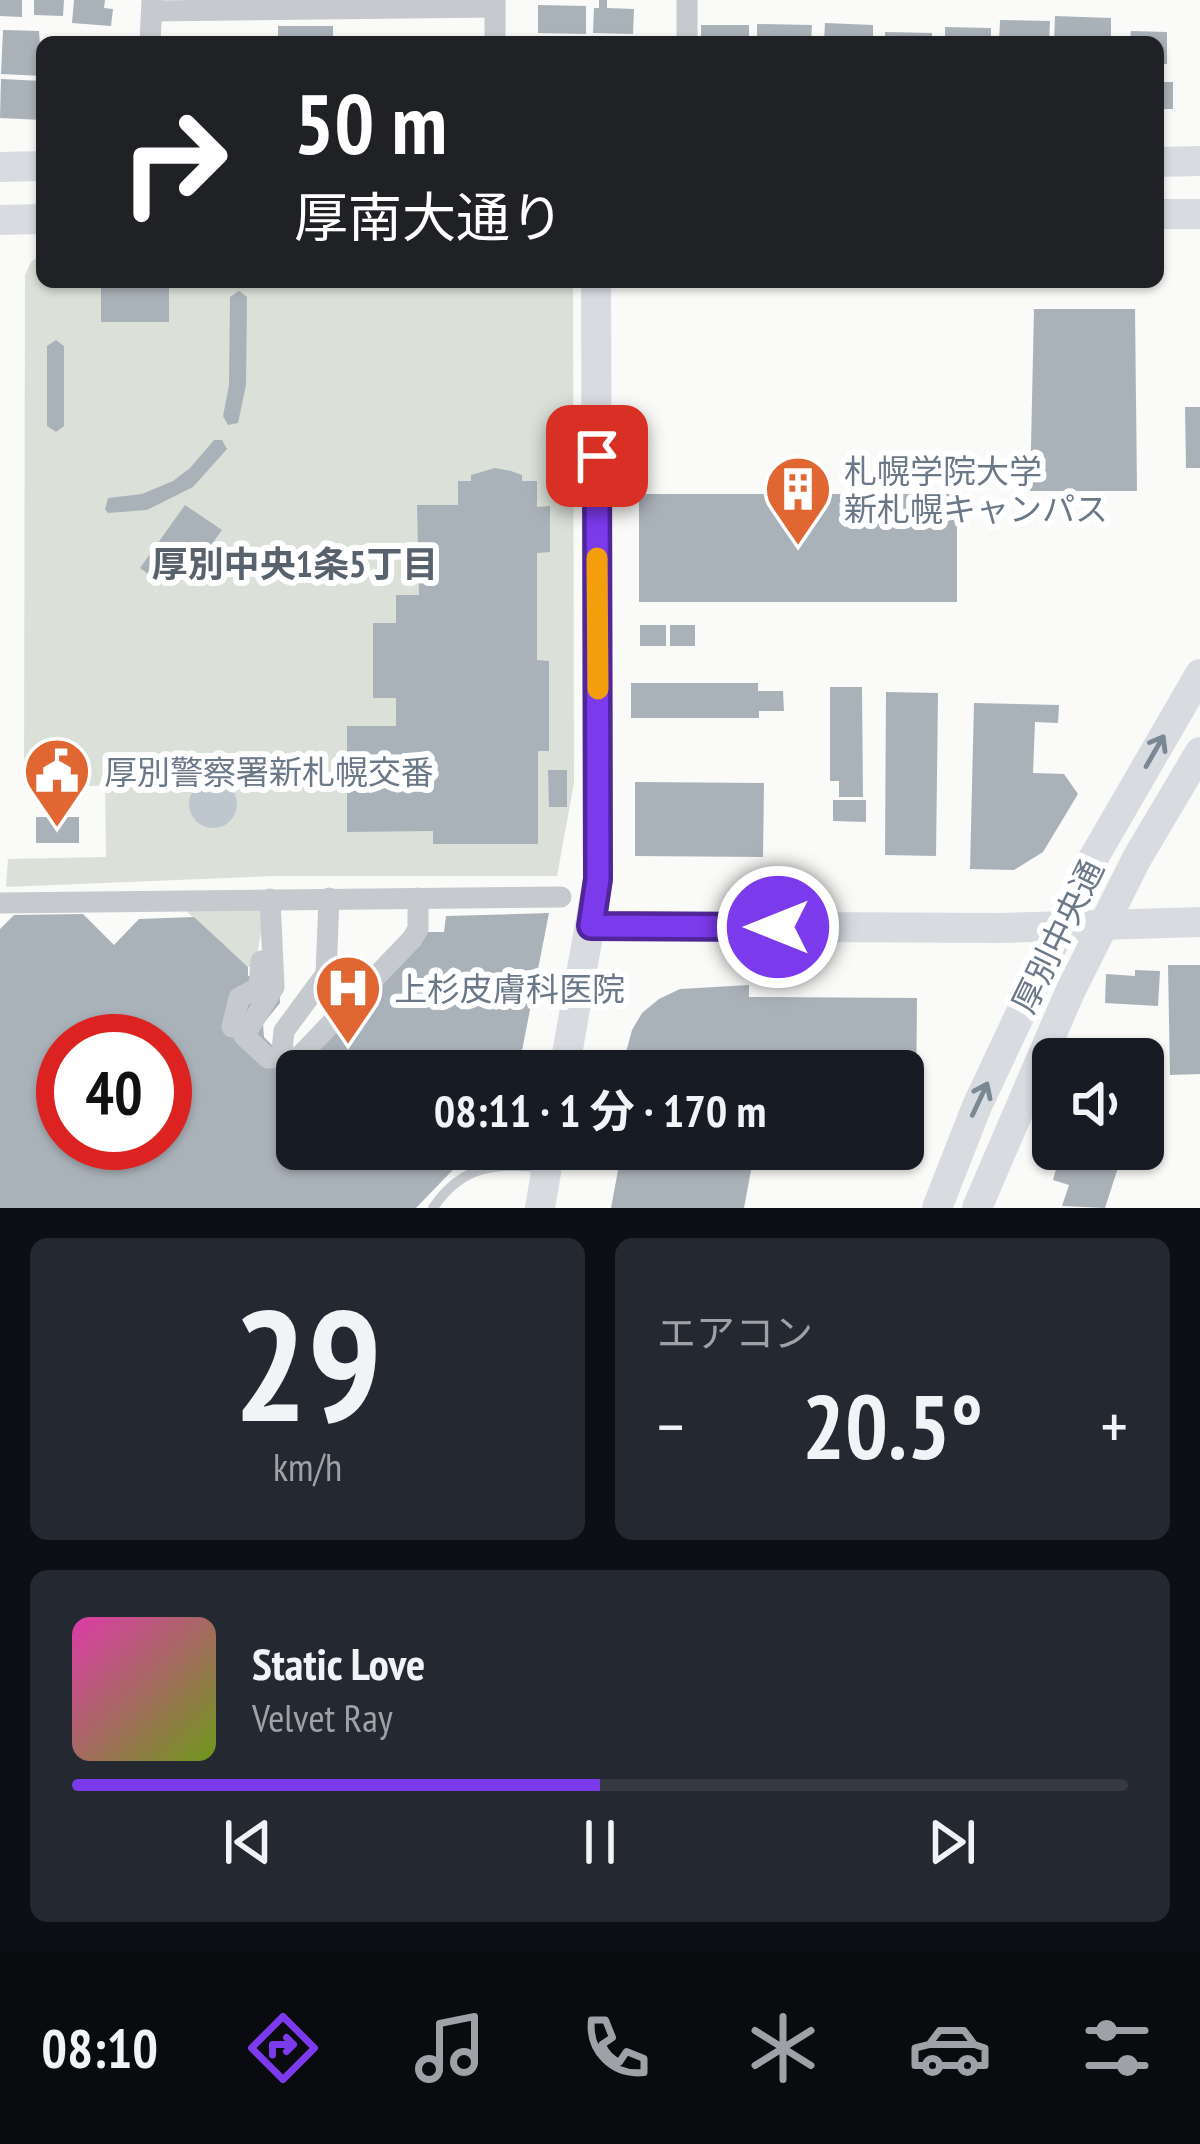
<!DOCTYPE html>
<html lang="ja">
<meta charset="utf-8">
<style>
body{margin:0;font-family:"PT Sans Narrow","Noto Sans JP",sans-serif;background:#242831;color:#f1f3f6;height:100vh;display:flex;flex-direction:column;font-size:45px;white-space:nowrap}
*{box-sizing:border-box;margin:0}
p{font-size:39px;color:#9ea1a6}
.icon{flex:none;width:66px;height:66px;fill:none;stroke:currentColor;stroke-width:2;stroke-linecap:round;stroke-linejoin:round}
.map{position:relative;height:1208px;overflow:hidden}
.drawer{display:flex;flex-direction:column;gap:30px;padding:30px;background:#0d0f14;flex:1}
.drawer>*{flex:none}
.hud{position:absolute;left:36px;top:36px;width:1128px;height:252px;border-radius:18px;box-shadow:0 3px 9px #0004;background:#202124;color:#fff;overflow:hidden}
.tools{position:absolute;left:1032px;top:1038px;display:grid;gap:24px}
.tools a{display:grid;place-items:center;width:132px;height:132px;border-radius:18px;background:#171b24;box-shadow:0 3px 9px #0004;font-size:60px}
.speed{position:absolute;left:36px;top:1014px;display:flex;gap:24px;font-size:60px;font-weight:700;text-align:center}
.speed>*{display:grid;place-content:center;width:156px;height:156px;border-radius:50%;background:#171b24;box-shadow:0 3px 9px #0004;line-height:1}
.speed .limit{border:18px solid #d22;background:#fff;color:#111}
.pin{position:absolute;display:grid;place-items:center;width:102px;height:102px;color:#fff;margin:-51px;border-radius:24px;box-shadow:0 6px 18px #0006}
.me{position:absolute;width:132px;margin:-66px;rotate:270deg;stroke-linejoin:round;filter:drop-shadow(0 0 9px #0008)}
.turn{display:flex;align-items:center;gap:42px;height:252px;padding:0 60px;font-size:54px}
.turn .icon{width:156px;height:156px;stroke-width:2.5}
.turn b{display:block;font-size:84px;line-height:102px}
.big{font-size:90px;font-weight:700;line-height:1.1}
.drawer .widget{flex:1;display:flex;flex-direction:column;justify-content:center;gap:18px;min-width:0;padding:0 42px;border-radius:18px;background:#242831}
.drawer .dial{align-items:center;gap:0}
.dial b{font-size:156px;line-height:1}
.song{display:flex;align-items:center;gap:36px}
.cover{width:144px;height:144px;border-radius:18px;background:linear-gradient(135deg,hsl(320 70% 55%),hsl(80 70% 35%))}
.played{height:12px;border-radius:6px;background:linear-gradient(90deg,#7c3aed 50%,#363941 50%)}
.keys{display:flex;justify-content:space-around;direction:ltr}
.heat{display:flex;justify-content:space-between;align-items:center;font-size:66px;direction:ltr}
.drawer .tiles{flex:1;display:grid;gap:30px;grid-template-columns:1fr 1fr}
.widget:last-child{grid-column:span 2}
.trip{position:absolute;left:276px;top:1050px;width:648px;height:120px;border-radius:18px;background:#171b24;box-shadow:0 3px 9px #0004;font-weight:700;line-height:120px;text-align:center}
.menu{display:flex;height:192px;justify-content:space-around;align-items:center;background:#090b0e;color:#9ea1a6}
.menu .icon{width:84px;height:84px}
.menu .active{color:#7c3aed}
.menu b{font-size:54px;color:#f1f3f6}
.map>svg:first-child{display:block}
.green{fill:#dbe1d9}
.water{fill:#bec7cd}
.building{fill:#aab2b9;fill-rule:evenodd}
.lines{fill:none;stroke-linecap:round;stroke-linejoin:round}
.lane{stroke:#c6c9cd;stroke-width:10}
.street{stroke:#c6c9cd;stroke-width:21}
.secondary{stroke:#d8dce0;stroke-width:30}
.oneway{stroke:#7a8795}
.route-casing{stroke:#51269a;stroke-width:30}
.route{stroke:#7c3aed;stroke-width:21}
.slow{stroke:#f59e0b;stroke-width:21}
.labels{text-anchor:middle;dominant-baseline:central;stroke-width:12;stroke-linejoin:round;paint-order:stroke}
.poi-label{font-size:33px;fill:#6a7888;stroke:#fff;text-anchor:start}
.street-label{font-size:33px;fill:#6a7888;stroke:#fff}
.neighbourhood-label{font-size:36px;font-weight:bold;fill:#57626d;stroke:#fff}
</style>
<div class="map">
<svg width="1200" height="1208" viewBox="0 0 1200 1208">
<rect width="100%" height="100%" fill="#fafaf8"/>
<g class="green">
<polygon points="42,254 42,282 573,282 574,783 557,876 274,876 6,887 8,859 106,857 105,786 24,785 25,275 31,262"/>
<polygon points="265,909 255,967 248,967 185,910"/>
</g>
<circle class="water" cx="213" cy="804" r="24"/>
<g class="building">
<polygon points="0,0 22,0 22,17 0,16"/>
<polygon points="34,0 64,0 63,16 34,15"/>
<polygon points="74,0 105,0 104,8 113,9 111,26 72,23"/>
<polygon points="599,0 607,0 607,8 634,9 633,34 593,33 594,8 599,8"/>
<polygon points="538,5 586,6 586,34 538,33"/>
<polygon points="1055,16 1111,18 1111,42 1054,42"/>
<polygon points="1000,20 1050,21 1049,42 999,42"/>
<polygon points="825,23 873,25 873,42 824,42"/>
<polygon points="757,24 812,25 811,42 757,42"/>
<rect x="701" y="25" width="48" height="17"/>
<rect x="278" y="26" width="55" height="16"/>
<polygon points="945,27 991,28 991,42 945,42"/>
<polygon points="3,30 39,31 42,76 1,74"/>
<polygon points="1131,31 1167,32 1167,64 1158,64 1158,42 1130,42"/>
<polygon points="885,32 932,33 932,42 885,42"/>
<polygon points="1,79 42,81 42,120 0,118"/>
<rect x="1158" y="82" width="15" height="27"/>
<rect x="101" y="282" width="68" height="40"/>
<polygon points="239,291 247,297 246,385 238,423 228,425 223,416 229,385 230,297"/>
<polygon points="1034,309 1135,309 1137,491 1030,491"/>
<polygon points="56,340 64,346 64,426 56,432 47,426 47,346"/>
<polygon points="1185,407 1200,407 1200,468 1186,468"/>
<polygon points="214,440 222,440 227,449 193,487 147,510 108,513 105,509 108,498 142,494 173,481 190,468"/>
<polygon points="495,468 511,471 522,475 522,481 537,481 537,507 550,506 550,552 537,553 537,660 549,661 549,751 538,751 538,844 433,844 433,831 347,832 347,726 396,726 396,698 373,698 373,623 396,623 396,595 419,595 417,505 458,505 458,481 471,481 471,475"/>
<rect x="639" y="494" width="318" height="108"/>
<polygon points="185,505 222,530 192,572 174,559 158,581 140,568"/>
<rect x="640" y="625" width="26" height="21"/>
<rect x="670" y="625" width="25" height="21"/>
<polygon points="631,683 758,683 758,691 783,691 784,711 759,711 759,718 631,718"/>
<polygon points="830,687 862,687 863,797 839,797 839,781 830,781"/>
<polygon points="886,692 938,693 936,856 885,855"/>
<polygon points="974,703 1059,705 1058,723 1035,722 1033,773 1064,774 1078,794 1043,852 1014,870 970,869"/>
<polygon points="548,770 567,770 567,807 549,807"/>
<polygon points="635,782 764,783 763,857 635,856"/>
<polygon points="833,800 866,800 866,822 833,821"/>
<rect x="36" y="817" width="43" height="26"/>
<path d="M549,913L518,1071H297V1149H473L416,1208H0V929L14,915L83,914L114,945L139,919L194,917L248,967V976L279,977L280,1003L263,1024L264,1037L277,1050H296L409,932H444L446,916ZM63,1041H165V1143H63Z"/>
<polygon points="1168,965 1200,965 1200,1074 1170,1075"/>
<polygon points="1135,970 1160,971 1158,1006 1105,1003 1106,974 1135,976"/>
<polygon points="749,985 749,997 917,998 916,1107 903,1107 903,1071 621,1071 632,1030 642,1013 659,999 680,989"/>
<polygon points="622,1149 755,1149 744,1208 611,1208"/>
<polygon points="1074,1149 1124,1149 1105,1208 1062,1206 1069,1185 1053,1180 1058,1162 1069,1166"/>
</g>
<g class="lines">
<path class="lane" d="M433,1208C463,1163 498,1163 546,1168"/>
<g class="street">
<polyline points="495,0 495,42"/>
<polyline points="152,11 495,7"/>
<polyline points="150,42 152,1"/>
<polyline points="687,42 687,0"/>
<polyline points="270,899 274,987 244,1036 268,1058 299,1057 412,939 418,929 418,898"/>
<polyline points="0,903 561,897"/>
<polyline points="232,1027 239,998 259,987 261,961"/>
<polyline points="282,1050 284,1031 326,974 329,898"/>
</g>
<g class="secondary">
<polyline points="1158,162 1200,161"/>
<polyline points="0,167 42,166"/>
<polyline points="1158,214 1200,214"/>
<polyline points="0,220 42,219"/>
<polyline points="591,926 999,928 1200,922"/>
<polyline points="564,1071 598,879 596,282"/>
<polyline points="540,1208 550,1149"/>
<polyline points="937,1208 977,1106 1094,857 1200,674"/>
<polyline points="977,1208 1069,994 1137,858 1200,752"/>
</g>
</g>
<defs><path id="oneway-shaft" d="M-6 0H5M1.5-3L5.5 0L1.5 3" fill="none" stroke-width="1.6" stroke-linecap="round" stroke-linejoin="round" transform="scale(3)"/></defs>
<g class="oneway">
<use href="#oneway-shaft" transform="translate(1155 751) rotate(-60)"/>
<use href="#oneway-shaft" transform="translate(980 1099) rotate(-65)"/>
</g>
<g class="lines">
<g class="route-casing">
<polyline id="route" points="597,456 598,879 591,926 778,927"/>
</g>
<use href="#route" class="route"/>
<polyline class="slow" points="597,558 598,689"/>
</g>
<defs>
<g id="building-pin" transform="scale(3.45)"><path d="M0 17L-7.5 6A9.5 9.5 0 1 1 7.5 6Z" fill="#e06632" stroke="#fff"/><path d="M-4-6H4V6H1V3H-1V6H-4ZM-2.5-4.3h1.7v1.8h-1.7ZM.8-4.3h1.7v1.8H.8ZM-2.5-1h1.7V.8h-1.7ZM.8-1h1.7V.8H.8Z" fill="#fff"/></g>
<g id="civic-pin" transform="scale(3.45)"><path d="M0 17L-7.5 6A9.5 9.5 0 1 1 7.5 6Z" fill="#e06632" stroke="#fff"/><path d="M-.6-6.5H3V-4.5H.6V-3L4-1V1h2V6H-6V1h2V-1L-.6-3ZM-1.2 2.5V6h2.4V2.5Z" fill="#fff"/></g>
<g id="hospital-pin" transform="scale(3.45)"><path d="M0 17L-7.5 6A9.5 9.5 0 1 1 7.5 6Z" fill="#e06632" stroke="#fff"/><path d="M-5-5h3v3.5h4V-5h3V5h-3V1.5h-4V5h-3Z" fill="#fff"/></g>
</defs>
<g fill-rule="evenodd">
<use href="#building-pin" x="798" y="489"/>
<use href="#civic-pin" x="57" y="771"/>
<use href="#hospital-pin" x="348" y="988"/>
</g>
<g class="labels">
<g class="poi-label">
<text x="844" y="470">札幌学院大学<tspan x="844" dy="38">新札幌キャンパス</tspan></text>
<text x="104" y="771">厚別警察署新札幌交番</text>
<text x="394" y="988">上杉皮膚科医院</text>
</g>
<g class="street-label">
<text transform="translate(1057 936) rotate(-64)">厚別中央通</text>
</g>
<g class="neighbourhood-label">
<text x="295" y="563">厚別中央1条5丁目</text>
</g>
</g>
</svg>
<div class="tools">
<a><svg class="icon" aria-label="sound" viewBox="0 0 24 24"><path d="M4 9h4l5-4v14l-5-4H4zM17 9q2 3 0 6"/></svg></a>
</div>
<div class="speed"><div class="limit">40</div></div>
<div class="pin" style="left:597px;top:456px;background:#d93025"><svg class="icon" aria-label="arrive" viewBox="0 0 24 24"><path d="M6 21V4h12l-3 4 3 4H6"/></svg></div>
<svg class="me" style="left:778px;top:927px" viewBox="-20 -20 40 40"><circle r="17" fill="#7c3aed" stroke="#fff" stroke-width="3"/><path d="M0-11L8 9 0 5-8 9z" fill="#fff"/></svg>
<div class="trip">08:11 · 1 分 · 170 m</div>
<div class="hud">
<div class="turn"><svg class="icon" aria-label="right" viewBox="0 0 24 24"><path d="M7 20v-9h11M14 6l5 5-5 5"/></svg><div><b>50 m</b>厚南大通り</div></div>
</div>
</div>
<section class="drawer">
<div class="tiles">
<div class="widget dial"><b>29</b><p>km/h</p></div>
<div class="widget"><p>エアコン</p>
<div class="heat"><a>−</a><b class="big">20.5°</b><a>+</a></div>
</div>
<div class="widget">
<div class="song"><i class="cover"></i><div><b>Static Love</b><p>Velvet Ray</p></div></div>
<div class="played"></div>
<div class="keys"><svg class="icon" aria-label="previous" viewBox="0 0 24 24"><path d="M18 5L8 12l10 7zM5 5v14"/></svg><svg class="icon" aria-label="pause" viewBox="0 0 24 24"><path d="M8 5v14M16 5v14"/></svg><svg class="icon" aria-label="next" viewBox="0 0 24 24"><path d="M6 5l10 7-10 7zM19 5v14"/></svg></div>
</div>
</div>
</section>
<nav class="menu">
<b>08:10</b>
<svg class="icon active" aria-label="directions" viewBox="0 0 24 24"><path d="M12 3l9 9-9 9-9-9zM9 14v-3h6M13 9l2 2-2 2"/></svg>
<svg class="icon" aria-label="music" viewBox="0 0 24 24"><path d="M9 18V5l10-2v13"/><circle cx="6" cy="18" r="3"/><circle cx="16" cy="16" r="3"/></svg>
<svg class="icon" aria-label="phone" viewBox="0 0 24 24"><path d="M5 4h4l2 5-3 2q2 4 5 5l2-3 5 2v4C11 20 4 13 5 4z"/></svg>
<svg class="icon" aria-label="climate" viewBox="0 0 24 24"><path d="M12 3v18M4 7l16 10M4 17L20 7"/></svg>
<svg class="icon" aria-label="car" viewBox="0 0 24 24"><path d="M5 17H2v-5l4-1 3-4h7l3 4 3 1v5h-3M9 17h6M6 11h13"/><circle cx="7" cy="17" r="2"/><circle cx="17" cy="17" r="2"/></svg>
<svg class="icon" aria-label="filters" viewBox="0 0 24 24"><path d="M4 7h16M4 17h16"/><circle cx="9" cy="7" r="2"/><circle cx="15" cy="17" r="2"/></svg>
</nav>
